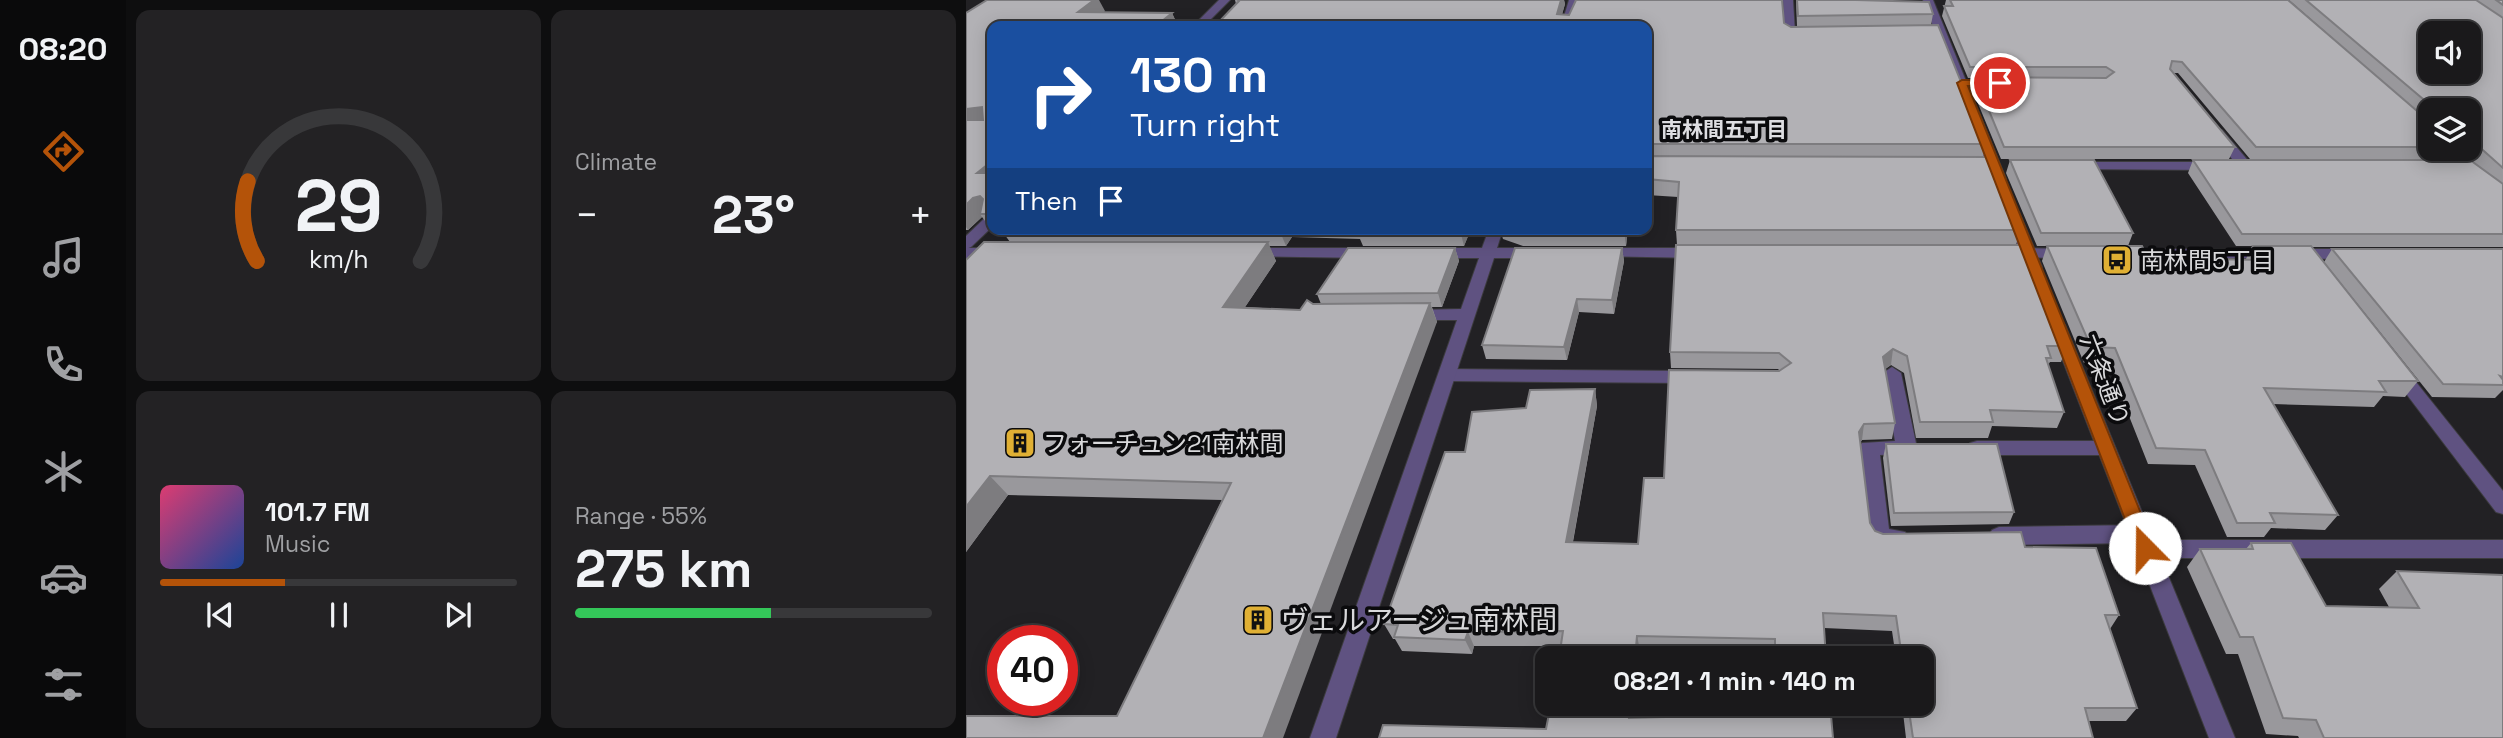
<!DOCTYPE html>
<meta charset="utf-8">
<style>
body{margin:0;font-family:"Space Grotesk","Noto Sans JP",sans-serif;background:#232224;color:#f1f3f6;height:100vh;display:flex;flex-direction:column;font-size:26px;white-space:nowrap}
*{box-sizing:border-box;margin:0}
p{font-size:23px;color:#9fa0a3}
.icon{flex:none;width:38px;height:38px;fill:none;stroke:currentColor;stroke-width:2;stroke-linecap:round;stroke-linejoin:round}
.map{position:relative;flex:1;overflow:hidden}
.side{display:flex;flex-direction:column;gap:10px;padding:10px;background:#0e0e0f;width:840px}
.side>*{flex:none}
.banner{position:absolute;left:21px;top:21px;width:665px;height:214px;border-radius:14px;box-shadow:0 4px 18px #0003,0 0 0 2px #38383a;background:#1a4fa0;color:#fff;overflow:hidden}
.buttons{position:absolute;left:1452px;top:21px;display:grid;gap:14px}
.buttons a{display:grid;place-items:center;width:63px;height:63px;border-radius:14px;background:#1a191b;box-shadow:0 4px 18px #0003,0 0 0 2px #38383a;font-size:35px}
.speed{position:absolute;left:21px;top:625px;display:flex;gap:14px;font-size:35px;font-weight:700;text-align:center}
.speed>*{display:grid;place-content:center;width:91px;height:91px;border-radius:50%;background:#1a191b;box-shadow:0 4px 18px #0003,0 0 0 2px #38383a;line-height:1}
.speed .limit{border:10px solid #d22;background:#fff;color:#111}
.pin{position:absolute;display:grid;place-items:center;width:60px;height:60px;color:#fff;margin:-30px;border:4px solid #fff;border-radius:50%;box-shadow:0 2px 7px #0007}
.me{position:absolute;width:77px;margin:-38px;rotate:338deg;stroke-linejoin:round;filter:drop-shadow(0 0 5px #0008)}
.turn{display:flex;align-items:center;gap:24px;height:147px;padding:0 28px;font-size:32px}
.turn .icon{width:91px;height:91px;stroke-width:2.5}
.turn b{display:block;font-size:49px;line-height:60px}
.then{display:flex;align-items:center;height:66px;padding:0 28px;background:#0003;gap:14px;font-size:26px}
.big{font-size:52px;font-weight:800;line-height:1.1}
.side .card{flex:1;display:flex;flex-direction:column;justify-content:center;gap:10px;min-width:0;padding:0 24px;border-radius:14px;background:#232224}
.side .dial{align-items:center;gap:0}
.dial svg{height:182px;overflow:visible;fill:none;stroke:#38383a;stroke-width:7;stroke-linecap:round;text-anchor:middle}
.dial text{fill:#f1f3f6;stroke:none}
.song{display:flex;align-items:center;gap:21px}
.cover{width:84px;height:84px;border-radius:10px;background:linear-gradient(135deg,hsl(340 70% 55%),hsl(220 70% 35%))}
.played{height:7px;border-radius:4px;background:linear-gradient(90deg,#b45309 35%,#38383a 35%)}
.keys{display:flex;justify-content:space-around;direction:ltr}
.heat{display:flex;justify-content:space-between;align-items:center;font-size:38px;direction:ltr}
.charge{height:10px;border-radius:5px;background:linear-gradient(90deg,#34c759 55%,#38383a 0)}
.side .tiles{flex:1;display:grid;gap:10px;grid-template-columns:repeat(2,1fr)}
.trip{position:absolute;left:569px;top:646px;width:399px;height:70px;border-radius:14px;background:#1a191b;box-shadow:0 4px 18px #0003,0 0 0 2px #38383a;font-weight:800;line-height:70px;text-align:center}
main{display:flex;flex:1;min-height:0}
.tab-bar{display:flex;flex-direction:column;width:126px;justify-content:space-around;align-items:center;background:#0a0a0b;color:#9fa0a3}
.tab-bar .icon{width:49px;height:49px}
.tab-bar .on{color:#b45309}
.tab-bar b{font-size:32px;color:#f1f3f6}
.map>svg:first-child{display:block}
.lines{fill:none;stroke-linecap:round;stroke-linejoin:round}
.service-casing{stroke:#3c3b3e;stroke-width:2}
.minor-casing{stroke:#3c3b3e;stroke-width:2}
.tertiary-casing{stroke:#3c3b3e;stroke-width:2}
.service{fill:#5f5281;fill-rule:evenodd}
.minor{fill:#5f5281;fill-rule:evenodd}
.tertiary{fill:#5f5281;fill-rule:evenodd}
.wall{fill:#99989c;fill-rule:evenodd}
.shaded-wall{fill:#7d7c7f}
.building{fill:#b2b1b5;stroke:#7d7c7f;stroke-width:2;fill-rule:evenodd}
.route{fill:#b45309;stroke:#753606;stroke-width:2}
.labels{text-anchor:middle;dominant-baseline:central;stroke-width:7;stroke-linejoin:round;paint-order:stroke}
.far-neighbourhood-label{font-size:21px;font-weight:bold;fill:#dedee2;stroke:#0b0b0d}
.poi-label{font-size:24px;fill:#d9d9db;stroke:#0b0b0d;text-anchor:start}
.street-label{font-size:24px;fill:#d9d9db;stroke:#0b0b0d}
.near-poi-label{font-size:28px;fill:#d9d9db;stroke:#0b0b0d;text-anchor:start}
</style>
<main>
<nav class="tab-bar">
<b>08:20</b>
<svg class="icon on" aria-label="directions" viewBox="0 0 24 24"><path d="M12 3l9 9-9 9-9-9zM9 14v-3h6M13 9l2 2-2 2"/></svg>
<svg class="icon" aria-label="music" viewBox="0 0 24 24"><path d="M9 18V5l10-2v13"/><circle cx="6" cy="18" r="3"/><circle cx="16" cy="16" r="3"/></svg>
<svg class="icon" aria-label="phone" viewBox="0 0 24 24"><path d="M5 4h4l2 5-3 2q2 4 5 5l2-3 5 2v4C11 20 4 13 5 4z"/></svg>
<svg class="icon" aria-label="climate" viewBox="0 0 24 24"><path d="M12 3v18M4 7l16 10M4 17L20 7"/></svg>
<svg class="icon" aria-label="car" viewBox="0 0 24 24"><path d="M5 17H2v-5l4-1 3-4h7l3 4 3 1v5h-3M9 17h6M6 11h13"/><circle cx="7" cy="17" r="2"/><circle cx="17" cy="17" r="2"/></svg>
<svg class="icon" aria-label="filters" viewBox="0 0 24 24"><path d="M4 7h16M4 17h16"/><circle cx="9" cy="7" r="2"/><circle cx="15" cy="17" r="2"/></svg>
</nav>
<section class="side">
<div class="tiles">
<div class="card dial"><svg viewBox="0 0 100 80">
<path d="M14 69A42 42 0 1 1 86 69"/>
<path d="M14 69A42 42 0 0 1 10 34" stroke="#b45309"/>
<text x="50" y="56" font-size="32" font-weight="700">29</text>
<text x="50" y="72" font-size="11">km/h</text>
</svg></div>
<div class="card"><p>Climate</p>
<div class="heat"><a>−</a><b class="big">23°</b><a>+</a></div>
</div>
<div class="card">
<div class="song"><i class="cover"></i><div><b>101.7 FM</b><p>Music</p></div></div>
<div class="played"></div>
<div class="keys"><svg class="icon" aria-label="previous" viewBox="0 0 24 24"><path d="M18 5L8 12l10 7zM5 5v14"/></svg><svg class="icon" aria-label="pause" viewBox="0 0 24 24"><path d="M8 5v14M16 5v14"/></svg><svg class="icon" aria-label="next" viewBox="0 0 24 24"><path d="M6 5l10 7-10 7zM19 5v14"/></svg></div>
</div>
<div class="card"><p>Range · 55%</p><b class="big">275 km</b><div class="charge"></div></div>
</div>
</section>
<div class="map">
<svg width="1537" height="738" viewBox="0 0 1537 738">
<rect width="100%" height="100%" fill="#222124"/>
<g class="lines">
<g class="service-casing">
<g id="service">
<polygon points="817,0 827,0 829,32 841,33 841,37 824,38 819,35"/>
<polygon points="1252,129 1256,130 1284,163 1284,169 1274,169 1248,136 1248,130"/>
<path d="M926,367L935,373L951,448L948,453L914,455L923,529L939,532L942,538L939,544C929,548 917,548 907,544L904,538L893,448L896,443L929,441L917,373Z"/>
<polygon points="481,369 724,371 733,377 724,383 481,381 472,375"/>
<polygon points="1011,441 1139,441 1146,443 1149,448 1146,453 1139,455 1011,455 1004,453 1001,448 1004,443"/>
<polygon points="1173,525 1180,528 1183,534 1181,540 1537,540 1537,558 1179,558 1172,555 1168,549 1171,543 1033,545 1026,542 1023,536 1026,530 1033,527"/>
</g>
</g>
<g class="minor-casing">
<g id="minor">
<polygon points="603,0 613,0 605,26 595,26"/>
<polygon points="1474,149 1487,149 1537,192 1537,203 1532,202"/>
<polygon points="1108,162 1248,162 1255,166 1248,170 1103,169 1103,163"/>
<polygon points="523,229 537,229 531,248 571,248 579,253 571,258 528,258 370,738 344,738 491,320 447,320 439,315 447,310 495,309 513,258 470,258 462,253 470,248 516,248"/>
<polygon points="0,248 29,248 37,253 29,258 0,258"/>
<polygon points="284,248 400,248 408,253 400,258 279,256 276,253"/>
<polygon points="634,248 732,248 740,253 732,258 629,256 626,253 629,250"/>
<polygon points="1047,248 1103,249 1111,254 1103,259 1042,256 1039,253 1042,250"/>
<polygon points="1159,249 1387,249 1395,254 1387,259 1154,257 1151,254 1154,251"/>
<polygon points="1432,365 1438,367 1537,491 1537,514 1530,512 1426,375 1423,371 1426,367"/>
</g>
</g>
<g class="tertiary-casing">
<g id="tertiary">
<polygon points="253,0 264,0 238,26 227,26"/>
<polygon points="957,0 967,0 1040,179 1038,182 1033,183 1026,179"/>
<polygon points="1046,208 1053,212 1076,267 1073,270 1063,270 1060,267 1039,212"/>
<polygon points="26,215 26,227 5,247 0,249 0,236 21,216"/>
<polygon points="1091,319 1099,325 1269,738 1243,738 1083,325"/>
</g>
</g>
<use href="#service" class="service"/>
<use href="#minor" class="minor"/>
<use href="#tertiary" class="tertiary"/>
</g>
<g class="wall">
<polygon points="269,0 598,0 599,4 596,14 818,23 825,27 831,27 830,0 890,0 967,14 965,25 1020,144 1017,157 1054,230 1050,245 1101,346 1095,362 1084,362 1082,365 1098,412 1091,428 1026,426 1022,438 950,438 938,373 925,365 919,369 929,423 926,439 896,440 894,443 904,523 909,531 917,534 1059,547 1153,615 1144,629 1171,708 1160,721 1123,721 1127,738 940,738 936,704 956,704 956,658 930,658 926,631 858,628 860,658 808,658 808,653 674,650 595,646 508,646 506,654 436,651 429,639 427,639 418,624 499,452 560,408 629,389 631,406 607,542 672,544 698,478 813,370 812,369 705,368 704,352 711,245 710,230 712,197 681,195 681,26 270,4"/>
<path d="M980,0H1322L1392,60L1323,0H1537V247H1345L1452,381L1439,397L1417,396L1408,407L1307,404L1372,515L1359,530L1305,528L1298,537H1261L1229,465L1182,464L1142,363H1118L1076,261L1081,246H1071L1040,173L1044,160L1167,233L1162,246L1182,258L1280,259L1286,246H1270L1222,173L1227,160L1514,168L1501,156L1486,151L1481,159H1284L1212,73H1207L1269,147L1263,159H1035L1006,89L1008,78H1002L976,16ZM1465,110H1503V149H1465Z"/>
<polygon points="139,11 136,13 206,13 212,26 26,26 26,229 505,229 498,246 397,246 394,239 326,237 320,246 303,246 310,261 279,307 334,310 347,304 355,304 351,294 489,248 493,261 476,307 466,307 471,322 151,716 256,500 42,495 0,552 0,260 44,242 36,231 26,230 16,217 2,230 0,230 0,13"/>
<polygon points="507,229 520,229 519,233"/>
<polygon points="534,229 662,229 660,246 557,246 537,239"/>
<polygon points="656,248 658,261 648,314 613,312 601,360 520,359 516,345"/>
<polygon points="1366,249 1537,249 1537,390 1529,398 1466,397 1358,262"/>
<polygon points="920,444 1048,512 1043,524 925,526 917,458"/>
<polygon points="1285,543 1360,606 1423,607 1413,589 1431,571 1537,738 1333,738 1332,736 1300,734 1272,654 1260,654 1221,567 1234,549 1280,549"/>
</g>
<g class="shaded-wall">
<polygon points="128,0 133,0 139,11 120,26 112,12"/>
<polygon points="595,0 598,0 599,4 593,26 591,14"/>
<polygon points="206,13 212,26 190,26"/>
<polygon points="16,107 26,122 0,125 0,109"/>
<polygon points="26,161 26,186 11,173"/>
<polygon points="14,196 25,212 14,214 16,217 2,230 0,227 0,205 7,198"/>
<polygon points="313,229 323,229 326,237 320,246"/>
<polygon points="494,229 505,229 498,246 494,230"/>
<polygon points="659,229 662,229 660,246 658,230"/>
<polygon points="302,242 310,261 267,325 257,307"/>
<polygon points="489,248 493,261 476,307 472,293"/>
<polygon points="656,248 658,261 648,314 646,300"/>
<polygon points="611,299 613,312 601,360 598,347"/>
<polygon points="464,303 471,322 317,738 297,738"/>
<polygon points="927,349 925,365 914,373 917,357"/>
<polygon points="629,389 631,406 604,557 600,542"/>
<polygon points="898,424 896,440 890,448 893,432"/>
<polygon points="24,476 42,495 0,552 0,507"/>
<polygon points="502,632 508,646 506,654 499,640"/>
<polygon points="671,636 674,650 673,658 669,658"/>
<polygon points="664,704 668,704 666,732 663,718"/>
</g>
<g class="building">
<polygon points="21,0 128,0 112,12 206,13 190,26 26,26 26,161 11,173 26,173 26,214 14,214 17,199 14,196 7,198 0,205 0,120 17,120 16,107 0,109 0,13"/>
<polygon points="272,0 595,0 591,14 603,15 610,0 816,0 818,23 825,27 972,25 1020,144 681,144 681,26 249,26 273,1"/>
<polygon points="831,0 890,0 963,2 967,14 832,16"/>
<polygon points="984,0 1322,0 1465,123 1465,147 1290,147 1216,62 1206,61 1204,69 1269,147 1038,147 1009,77 1140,78 1148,72 1140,67 1004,67 978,6 987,6"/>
<path d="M1340,0H1510L1537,18V168L1510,144L1503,142V110H1470ZM1465,33H1503V72H1465Z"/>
<polygon points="1530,0 1537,0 1537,5"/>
<polygon points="681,156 1025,157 1054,230 710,230 713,182 681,179"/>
<polygon points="1044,160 1128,160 1167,233 1075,233"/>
<polygon points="1227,160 1504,160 1537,184 1537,234 1276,234"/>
<polygon points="35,229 313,229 313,230"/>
<polygon points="391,229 494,229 494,230"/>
<polygon points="550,229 659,229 658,230 553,230"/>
<polygon points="18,242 302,242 257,307 334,310 341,300 347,304 464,303 297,738 0,738 0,716 151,716 265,483 24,476 0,507 0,260"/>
<polygon points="710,245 1060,245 1101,346 1081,346 1085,358 1080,358 1098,412 1024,410 1027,422 954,422 941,356 927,349 917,357 929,423 898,424 893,432 904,523 909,531 917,534 1055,532 1059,547 1130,548 1153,615 1139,615 1171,708 1119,708 1127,738 947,738 942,704 956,704 956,658 936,658 930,616 857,613 860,658 809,658 809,639 671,636 669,658 593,658 597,631 502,632 499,640 428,637 432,625 418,624 479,452 499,452 506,412 560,408 564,390 629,389 600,542 672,544 678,478 698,478 703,370 813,371 825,363 813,353 704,352"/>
<polygon points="1081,246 1176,246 1182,258 1296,260 1287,246 1345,246 1452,381 1413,381 1420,392 1298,388 1372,515 1304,513 1309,523 1271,523 1239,450 1190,448 1149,348 1125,347"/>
<polygon points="382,248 489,248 472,293 351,294"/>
<polygon points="549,248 656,248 646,300 611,299 598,347 516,345"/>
<polygon points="1366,249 1537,249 1537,377 1534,376 1537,380 1537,385 1477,384"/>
<polygon points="920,444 1031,444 1048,512 928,513"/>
<polygon points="1285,543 1325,543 1360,606 1453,608 1431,571 1537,575 1537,738 1358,738 1350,720 1317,718 1287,637 1274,637 1234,549 1287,549"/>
<polygon points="585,704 664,704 663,718 811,714 811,704 864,704 867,738 413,738 417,725 580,729"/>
</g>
<polygon class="route" points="1034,80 1039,83 1037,86 1002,86 1189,548 1186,554 1172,554 1170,548 991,83 996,80"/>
<defs>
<g id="bus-square" transform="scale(1.575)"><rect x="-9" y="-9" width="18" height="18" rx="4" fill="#e0b034" stroke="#0b0b0d"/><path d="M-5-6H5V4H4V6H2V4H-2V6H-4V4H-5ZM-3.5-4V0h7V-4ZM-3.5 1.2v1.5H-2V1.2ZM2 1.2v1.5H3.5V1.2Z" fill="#111"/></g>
<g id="building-square" transform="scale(1.575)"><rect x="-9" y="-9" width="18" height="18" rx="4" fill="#e0b034" stroke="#0b0b0d"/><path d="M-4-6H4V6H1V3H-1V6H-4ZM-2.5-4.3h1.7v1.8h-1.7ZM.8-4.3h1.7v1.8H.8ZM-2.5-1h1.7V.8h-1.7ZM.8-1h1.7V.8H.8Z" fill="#111"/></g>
</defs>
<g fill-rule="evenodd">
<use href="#bus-square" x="1151" y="260"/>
<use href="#building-square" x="54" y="443"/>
<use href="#building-square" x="292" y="620"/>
</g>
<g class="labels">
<g class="far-neighbourhood-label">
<text x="758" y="129">南林間五丁目</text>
</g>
<g class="poi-label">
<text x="1174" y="260">南林間5丁目</text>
<text x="77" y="443">フォーチュン21南林間</text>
</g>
<g class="street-label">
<text transform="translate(1139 380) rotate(69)">六条通り</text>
</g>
<g class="near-poi-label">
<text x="315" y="620">ヴェルアージュ南林間</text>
</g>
</g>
</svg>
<div class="buttons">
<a><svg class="icon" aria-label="sound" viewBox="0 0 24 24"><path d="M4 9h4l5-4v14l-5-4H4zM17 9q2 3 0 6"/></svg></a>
<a><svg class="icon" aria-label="layers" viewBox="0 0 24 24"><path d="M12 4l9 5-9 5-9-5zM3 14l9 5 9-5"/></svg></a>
</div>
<div class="speed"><div class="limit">40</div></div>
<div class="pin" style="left:1034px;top:83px;background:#d93025"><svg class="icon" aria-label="arrive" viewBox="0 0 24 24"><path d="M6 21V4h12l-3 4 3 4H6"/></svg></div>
<svg class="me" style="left:1179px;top:548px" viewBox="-20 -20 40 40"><circle r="19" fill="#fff"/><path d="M0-13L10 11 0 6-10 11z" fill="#b45309"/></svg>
<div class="trip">08:21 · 1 min · 140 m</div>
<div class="banner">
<div class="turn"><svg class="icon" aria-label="right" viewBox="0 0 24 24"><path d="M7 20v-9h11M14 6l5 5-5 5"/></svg><div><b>130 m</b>Turn right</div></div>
<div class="then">Then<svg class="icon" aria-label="arrive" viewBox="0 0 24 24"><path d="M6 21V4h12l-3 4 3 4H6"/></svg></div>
</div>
</div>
</main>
